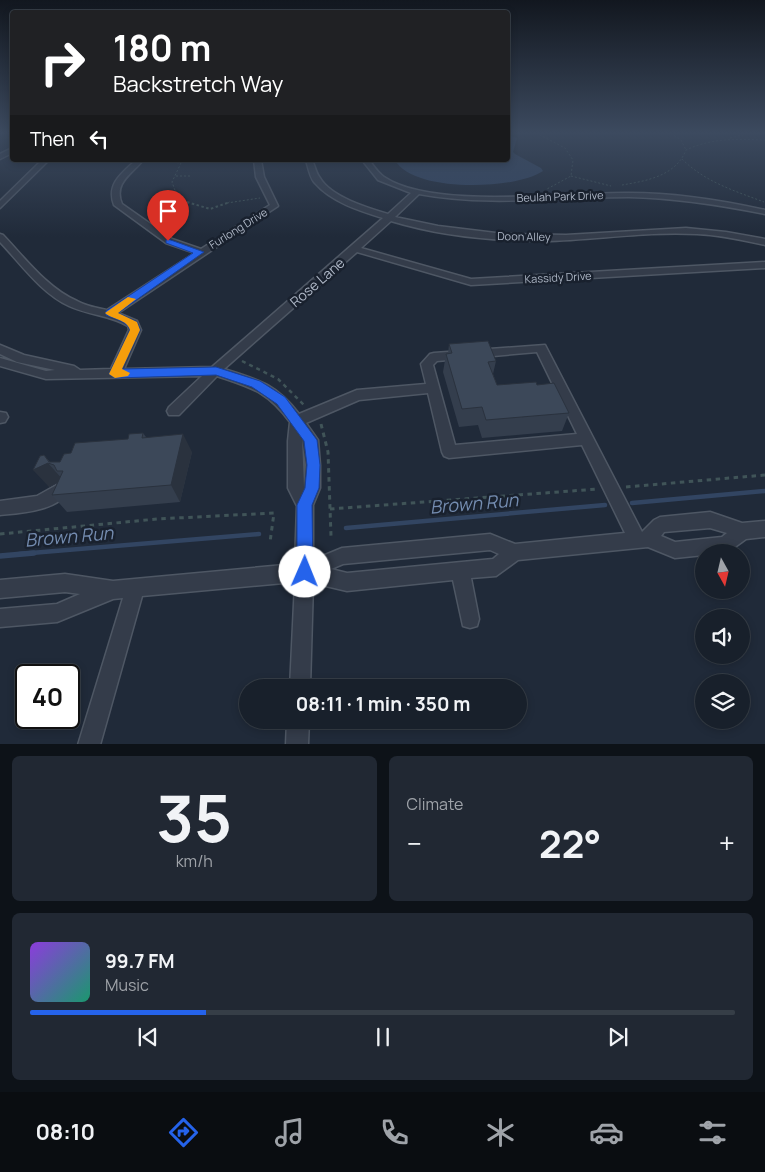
<!DOCTYPE html>
<meta charset="utf-8">
<style>
body{margin:0;font-family:Manrope,sans-serif;background:#212833;color:#f1f3f6;height:100vh;display:flex;flex-direction:column;font-size:19px;white-space:nowrap}
*{box-sizing:border-box;margin:0}
p{font-size:16px;color:#9fa3a9}
.icon{flex:none;width:28px;height:28px;fill:none;stroke:currentColor;stroke-width:2;stroke-linecap:round;stroke-linejoin:round}
.map{position:relative;height:744px;overflow:hidden}
.sheet{display:flex;flex-direction:column;gap:12px;padding:12px;background:#0d1218;flex:1}
.sheet>*{flex:none}
.banner{position:absolute;left:10px;top:10px;width:500px;height:152px;border-radius:5px;box-shadow:0 2px 8px #0003,0 0 0 1px #363e47;background:#202124;color:#fff;overflow:hidden}
.needle{width:32px;rotate:172deg}
.controls{position:absolute;left:695px;top:544px;display:grid;gap:10px}
.controls a{display:grid;place-items:center;width:55px;height:55px;border-radius:50%;background:#18202b;box-shadow:0 2px 8px #0003,0 0 0 1px #363e47;font-size:25px}
.speed{position:absolute;left:15px;top:664px;display:flex;gap:10px;font-size:25px;font-weight:700;text-align:center}
.speed>*{display:grid;place-content:center;width:65px;height:65px;border-radius:50%;background:#18202b;box-shadow:0 2px 8px #0003,0 0 0 1px #363e47;line-height:1}
.speed .limit{border:2px solid #111;border-radius:8px;background:#fff;color:#111}
.pin{position:absolute;display:grid;place-items:center;width:42px;height:42px;color:#fff;margin:-51px -21px;border-radius:50% 50% 50% 0;rotate:-45deg;box-shadow:0 0 5px #0007}
.pin .icon{rotate:45deg}
.me{position:absolute;width:55px;margin:-28px;rotate:1deg;stroke-linejoin:round;filter:drop-shadow(0 0 4px #0008)}
.turn{display:flex;align-items:center;gap:18px;height:105px;padding:0 20px;font-size:22px}
.turn .icon{width:65px;height:65px;stroke-width:2.5}
.turn b{display:block;font-size:35px;line-height:42px}
.then{display:flex;align-items:center;height:48px;padding:0 20px;background:#0003;gap:10px;font-size:19px}
.big{font-size:38px;font-weight:700;line-height:1.1}
.sheet .card{flex:1;display:flex;flex-direction:column;justify-content:center;gap:8px;min-width:0;padding:0 18px;border-radius:8px;background:#212833}
.sheet .dial{align-items:center;gap:0}
.dial b{font-size:65px;line-height:1}
.song{display:flex;align-items:center;gap:15px}
.cover{width:60px;height:60px;border-radius:8px;background:linear-gradient(135deg,hsl(270 70% 55%),hsl(160 70% 35%))}
.played{height:5px;border-radius:2px;background:linear-gradient(90deg,#2563eb 25%,#363e47 25%)}
.keys{display:flex;justify-content:space-around;direction:ltr}
.heat{display:flex;justify-content:space-between;align-items:center;font-size:28px;direction:ltr}
.sheet .tiles{flex:1;display:grid;gap:12px;grid-template-columns:1fr 1fr}
.card:last-child{grid-column:span 2}
.trip{position:absolute;left:239px;top:679px;width:288px;height:50px;border-radius:25px;background:#18202b;box-shadow:0 2px 8px #0003,0 0 0 1px #363e47;font-weight:700;line-height:50px;text-align:center}
.menu{display:flex;height:80px;justify-content:space-around;align-items:center;background:#0a0d11;color:#9fa3a9}
.menu .icon{width:35px;height:35px}
.menu .current{color:#2563eb}
.menu b{font-size:22px;color:#f1f3f6}
.map>svg:first-child{display:block}
.water{fill:#324562}
.lines{fill:none;stroke-linecap:round;stroke-linejoin:round}
.stream-far1{stroke:#324562;stroke-width:4.5}
.stream{stroke:#324562;stroke-width:5.5}
.minor-casing{stroke:#4e5764;stroke-width:3}
.path-far3{stroke:#405458;stroke-width:1;stroke-dasharray:2 2;stroke-linecap:butt}
.path-far2{stroke:#405458;stroke-width:2;stroke-dasharray:2.5 2.5;stroke-linecap:butt}
.path-far1{stroke:#405458;stroke-width:2.5;stroke-dasharray:4 4;stroke-linecap:butt}
.path{stroke:#405458;stroke-width:3;stroke-dasharray:4.5 4.5;stroke-linecap:butt}
.minor{fill:#343c4a;fill-rule:evenodd}
.wall{fill:#343e4d}
.shaded-wall{fill:#2a323e}
.building{fill:#3c4859;stroke:#2a323e}
.route{fill:#2563eb;stroke:#184099}
.slow{fill:#f59e0b}
.labels{text-anchor:middle;dominant-baseline:central;stroke-width:5;stroke-linejoin:round;paint-order:stroke}
.far-street-label{font-size:11px;fill:#aeb7c6;stroke:#19212e}
.street-label{font-size:14px;fill:#aeb7c6;stroke:#19212e}
.near-water-label{font-size:18px;font-style:italic;fill:#748cb0;stroke:#19212e}
</style>
<div class="map">
<svg width="765" height="745" viewBox="0 0 765 745">
<rect width="100%" height="100%" fill="#202a39"/>
<path class="water" d="M508,135L517,138L513,152L515,154L541,168L543,171C515,190 413,193 395,160H508Z"/>
<g class="lines">
<g class="stream-far1">
<polyline points="632,503 765,491"/>
<polyline points="346,528 605,505"/>
<polyline points="19,554 259,534"/>
</g>
<polyline class="stream" points="0,556 34,553"/>
<g class="minor-casing">
<g id="minor">
<polygon points="12,148 12,153 0,159 0,154"/>
<polygon points="42,160 49,160 0,208 0,201"/>
<path d="M136,160H143C132,174 113,183 122,204L172,239L201,249L270,205L256,177L254,160H261L264,177L278,206L118,313L137,321L141,330L124,369L212,367L383,218C360,211 331,202 314,182C310,177 308,167 306,160H312C315,166 316,173 320,178C331,197 368,208 388,214L411,193L378,180L362,160H369C373,165 378,173 384,177C433,210 569,192 629,193C675,193 720,200 765,210V214C720,205 675,198 629,197C558,197 489,207 419,194L395,217L438,226L504,234L566,235L686,228L726,232L765,239V245C743,240 720,235 697,234C647,231 596,240 545,241C494,241 440,236 391,221L361,248L471,279L765,262V268L471,285L357,252L224,369C259,380 276,384 299,414L357,390L426,384L421,364L430,354L434,353L545,345L642,532L654,520L660,517L710,512L742,523L765,521V537L746,539L728,552H704V555L675,558L648,547L518,560L496,576L471,578L479,619L477,626L470,628L463,626L453,580L347,591L313,583L310,688H290L295,582L142,596L100,745H78L123,598L113,599L57,622L0,627V609L57,604L80,594L65,592L0,598V580L65,574L113,581L295,564L297,506L288,488V441L290,422C267,391 252,388 217,376L179,415H169L167,411L169,407L202,376L46,379L0,366V358L46,371L55,370L17,362L0,354V345L24,355L74,366L80,370L111,369L129,330L128,326C110,315 88,315 69,306C41,293 21,264 0,242V234L3,235C25,258 47,288 77,301C86,306 97,308 107,310L195,253L166,243L114,205C106,184 122,173 136,160ZM537,352L577,434L455,445L433,365L437,361ZM428,393L442,452L444,456L449,458L582,445L625,533L515,544L490,534L342,548L313,560V505L320,488V465L318,440L306,423L359,400ZM302,439L306,465L304,488V487ZM710,528L727,533L722,537L675,542L661,536L664,532ZM490,550L499,554L493,559L347,573L331,569L343,564Z"/>
<polygon points="0,412 6,413 8,417 5,422 0,423"/>
<path d="M62,482L68,484L70,489C59,511 21,513 0,515V501L37,496Z"/>
<polygon points="287,720 309,720 308,745 286,745"/>
</g>
</g>
<g class="path-far3">
<polyline points="536,133 565,148 573,160 571,176 547,189"/>
<polyline points="671,133 681,140 686,150"/>
<polyline points="730,138 750,133"/>
<path d="M682,159C705,182 735,191 764,202"/>
<polyline points="149,160 181,163 172,182 177,196 189,203"/>
<polyline points="176,176 190,176"/>
<polyline points="571,176 611,186"/>
<path d="M622,185C646,181 676,176 686,150C711,138 737,139 765,140"/>
<polyline points="227,203 260,198"/>
</g>
<polyline class="path-far2" points="187,202 210,209 230,202"/>
<polyline class="path-far1" points="242,361 278,379 304,405"/>
<g class="path">
<polyline points="321,424 328,452 331,536"/>
<polyline points="626,487 765,475"/>
<polyline points="330,509 598,489"/>
<polyline points="0,534 157,519 274,513 270,542"/>
</g>
<use href="#minor" class="minor"/>
</g>
<g class="wall">
<polygon points="449,344 496,361 493,374 497,385 537,385 569,413 562,431 482,438 478,425 459,427 443,372 446,354 448,354"/>
<polygon points="143,433 146,437 192,452 180,502 67,512 52,495 57,483 49,487 44,455 50,462 60,462 71,453 128,439"/>
</g>
<g class="shaded-wall">
<polygon points="183,434 192,452 180,502 171,485"/>
<polygon points="48,463 63,480 49,487 33,470"/>
</g>
<g class="building">
<polygon points="488,341 496,361 488,362 497,385 536,382 537,385 554,383 569,413 486,420 482,407 462,409 446,354 452,353 449,344"/>
<polygon points="143,433 142,438 183,434 171,485 52,495 63,471 57,471 54,465 48,463 33,470 40,456 44,455 49,462 60,462 64,454 71,453 75,443 128,439 129,434"/>
</g>
<linearGradient id="sky" x2="0" y2="1"><stop stop-color="#12171f"/><stop offset="0.56" stop-color="#3c4a5f"/><stop offset="1" stop-color="#3c4a5f" stop-opacity="0"/></linearGradient>
<rect width="765" height="237" fill="url(#sky)"/>
<path class="route" d="M168,239L204,252L118,313L137,322L140,330L122,369L216,367L260,381L285,397L317,440L320,465L319,488L312,505L313,572L310,578L305,580L299,578L297,572V505L305,488L307,465L304,441L277,404L252,387L216,375L115,378L109,374L130,330C127,321 115,319 106,315V311L193,253L166,243V240Z"/>
<path class="slow" d="M128,297L136,299L118,313L137,322L140,330L122,369L130,373L128,376L115,378L109,374L130,330C127,319 113,320 105,313Z"/>
<g class="labels">
<g class="far-street-label">
<text transform="translate(560 196) rotate(-2)">Beulah Park Drive</text>
<text transform="translate(238 228) rotate(-32)">Furlong Drive</text>
<text transform="translate(524 236) rotate(1)">Doon Alley</text>
<text transform="translate(558 277) rotate(-3)">Kassidy Drive</text>
</g>
<g class="street-label">
<text transform="translate(317 282) rotate(-41)">Rose Lane</text>
</g>
<g class="near-water-label">
<text transform="translate(474 503) rotate(-5)">Brown Run</text>
<text transform="translate(69 536) rotate(-5)">Brown Run</text>
</g>
</g>
</svg>
<div class="controls">
<a><svg class="needle" viewBox="-14 -14 28 28"><path d="M0-13l5 13h-10z" fill="#e53935"/><path d="M0 13l5-13h-10z" fill="#9fa3a9"/></svg></a>
<a><svg class="icon" aria-label="sound" viewBox="0 0 24 24"><path d="M4 9h4l5-4v14l-5-4H4zM17 9q2 3 0 6"/></svg></a>
<a><svg class="icon" aria-label="layers" viewBox="0 0 24 24"><path d="M12 4l9 5-9 5-9-5zM3 14l9 5 9-5"/></svg></a>
</div>
<div class="speed"><div class="limit">40</div></div>
<div class="pin" style="left:168px;top:241px;background:#d93025"><svg class="icon" aria-label="arrive" viewBox="0 0 24 24"><path d="M6 21V4h12l-3 4 3 4H6"/></svg></div>
<svg class="me" style="left:305px;top:572px" viewBox="-20 -20 40 40"><circle r="19" fill="#fff"/><path d="M0-13L10 11 0 6-10 11z" fill="#2563eb"/></svg>
<div class="trip">08:11 · 1 min · 350 m</div>
<div class="banner">
<div class="turn"><svg class="icon" aria-label="right" viewBox="0 0 24 24"><path d="M7 20v-9h11M14 6l5 5-5 5"/></svg><div><b>180 m</b>Backstretch Way</div></div>
<div class="then">Then<svg class="icon" aria-label="left" viewBox="0 0 24 24"><path d="M17 20v-9H6M10 6l-5 5 5 5"/></svg></div>
</div>
</div>
<section class="sheet">
<div class="tiles">
<div class="card dial"><b>35</b><p>km/h</p></div>
<div class="card"><p>Climate</p>
<div class="heat"><a>−</a><b class="big">22°</b><a>+</a></div>
</div>
<div class="card">
<div class="song"><i class="cover"></i><div><b>99.7 FM</b><p>Music</p></div></div>
<div class="played"></div>
<div class="keys"><svg class="icon" aria-label="previous" viewBox="0 0 24 24"><path d="M18 5L8 12l10 7zM5 5v14"/></svg><svg class="icon" aria-label="pause" viewBox="0 0 24 24"><path d="M8 5v14M16 5v14"/></svg><svg class="icon" aria-label="next" viewBox="0 0 24 24"><path d="M6 5l10 7-10 7zM19 5v14"/></svg></div>
</div>
</div>
</section>
<nav class="menu">
<b>08:10</b>
<svg class="icon current" aria-label="directions" viewBox="0 0 24 24"><path d="M12 3l9 9-9 9-9-9zM9 14v-3h6M13 9l2 2-2 2"/></svg>
<svg class="icon" aria-label="music" viewBox="0 0 24 24"><path d="M9 18V5l10-2v13"/><circle cx="6" cy="18" r="3"/><circle cx="16" cy="16" r="3"/></svg>
<svg class="icon" aria-label="phone" viewBox="0 0 24 24"><path d="M5 4h4l2 5-3 2q2 4 5 5l2-3 5 2v4C11 20 4 13 5 4z"/></svg>
<svg class="icon" aria-label="climate" viewBox="0 0 24 24"><path d="M12 3v18M4 7l16 10M4 17L20 7"/></svg>
<svg class="icon" aria-label="car" viewBox="0 0 24 24"><path d="M5 17H2v-5l4-1 3-4h7l3 4 3 1v5h-3M9 17h6M6 11h13"/><circle cx="7" cy="17" r="2"/><circle cx="17" cy="17" r="2"/></svg>
<svg class="icon" aria-label="filters" viewBox="0 0 24 24"><path d="M4 7h16M4 17h16"/><circle cx="9" cy="7" r="2"/><circle cx="15" cy="17" r="2"/></svg>
</nav>
